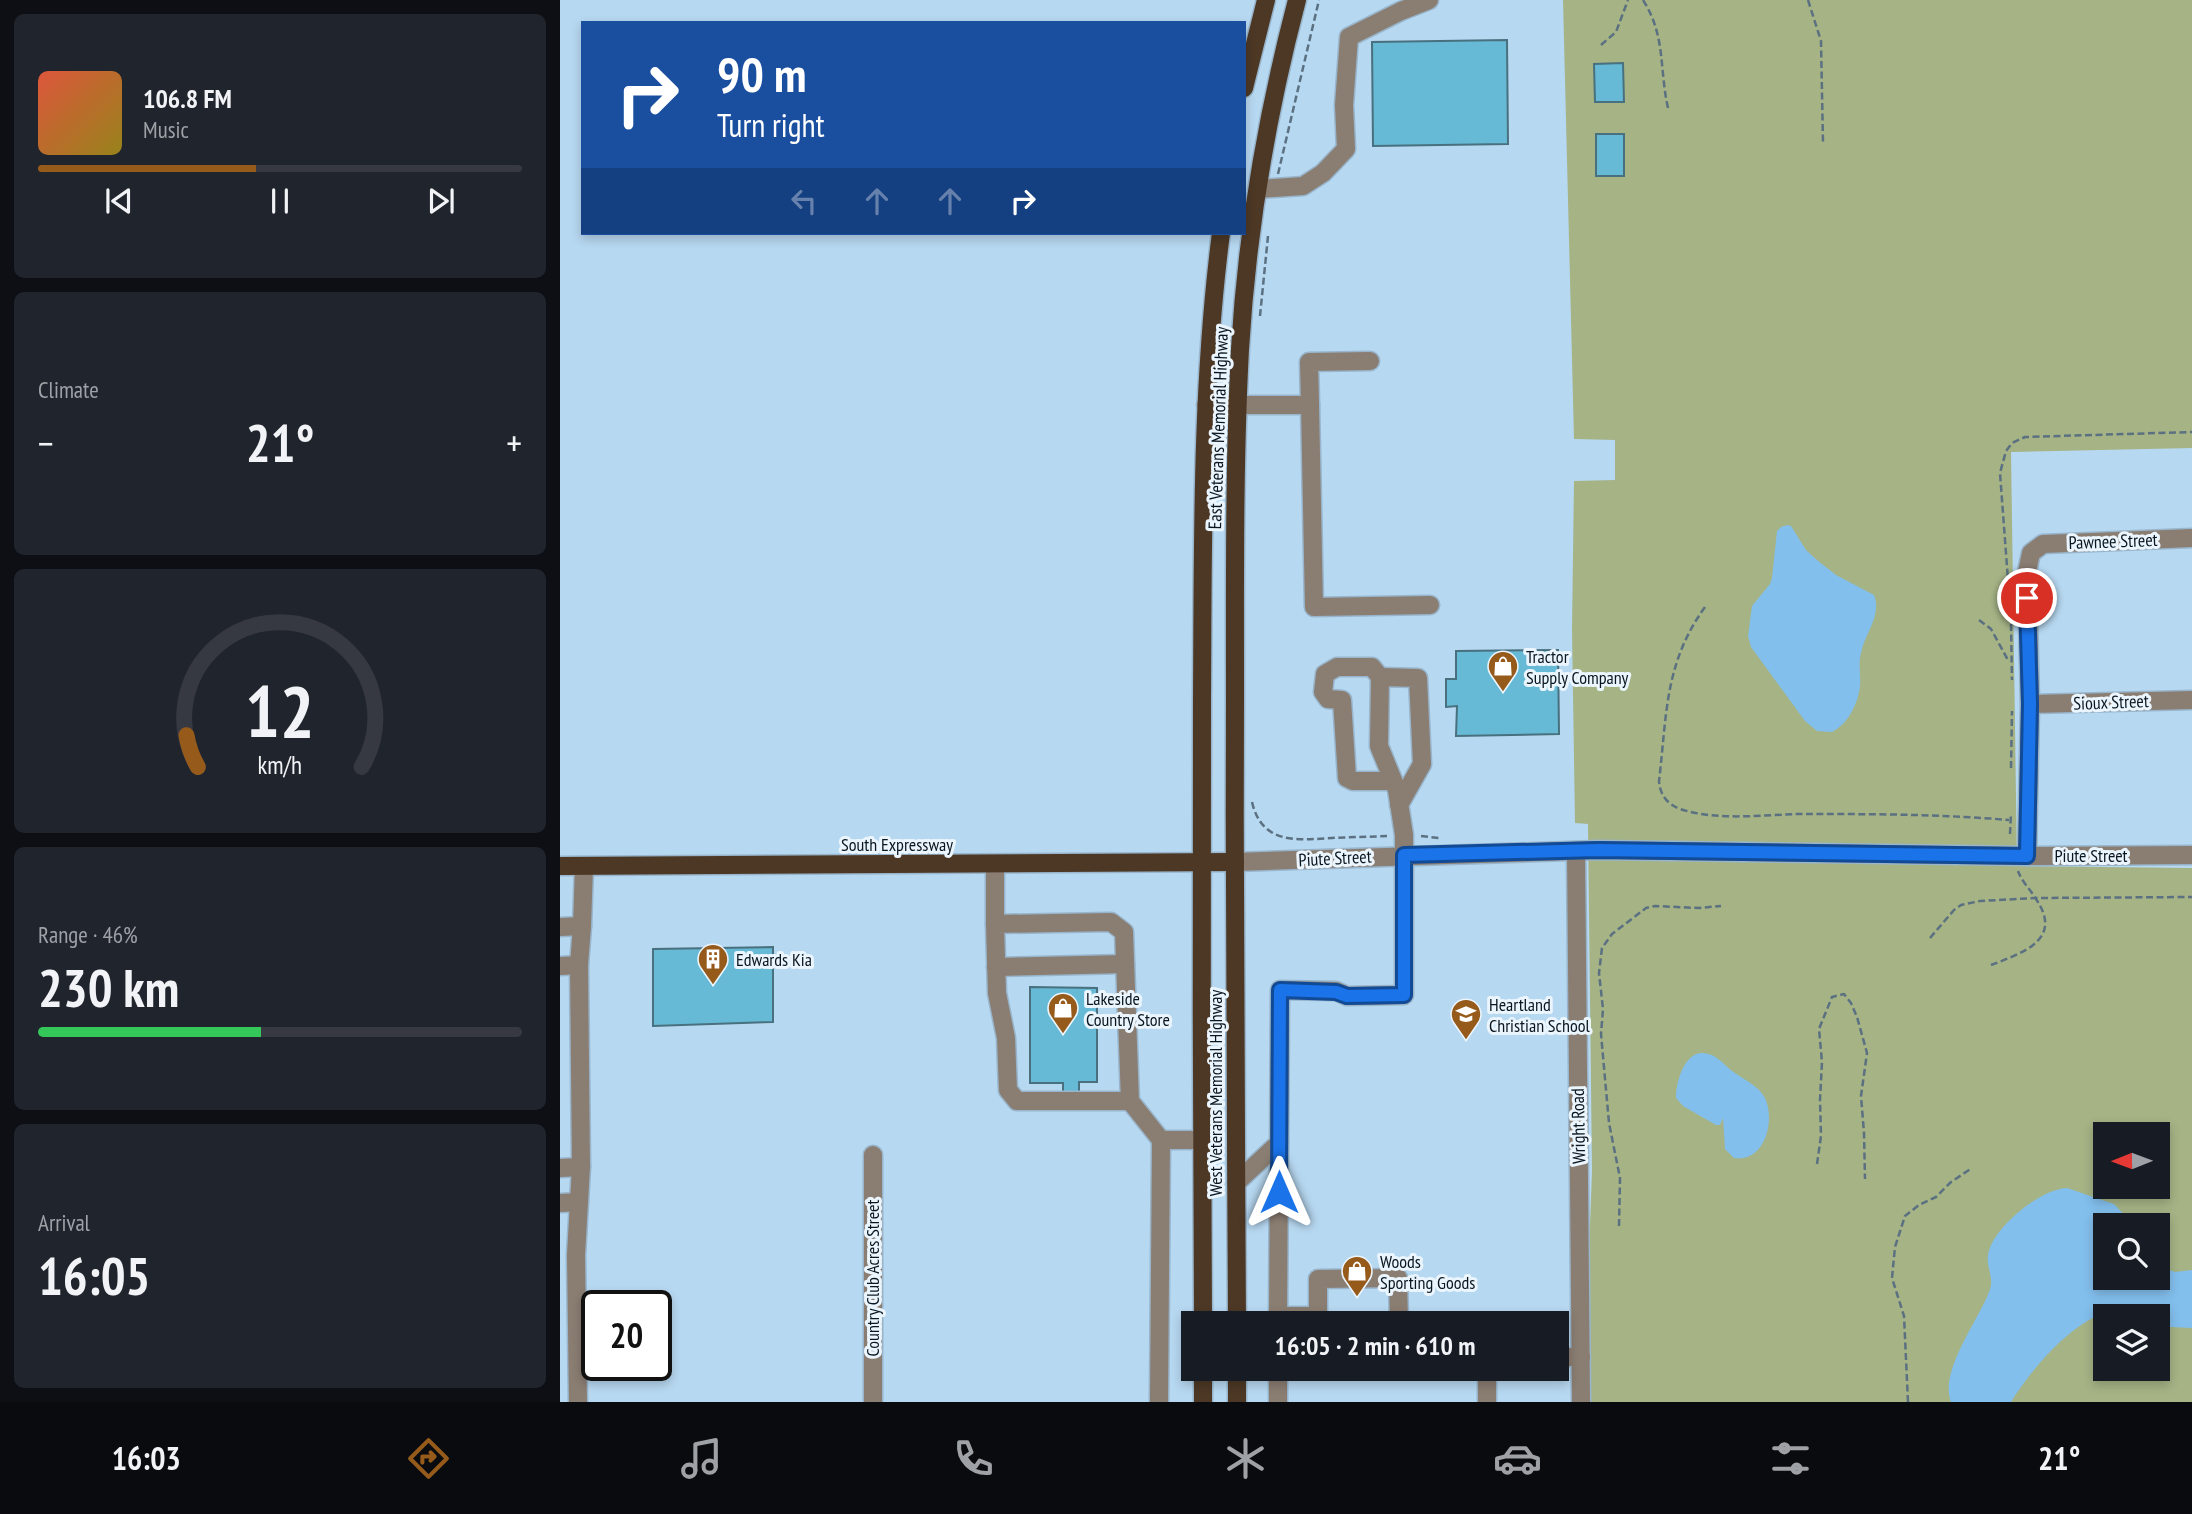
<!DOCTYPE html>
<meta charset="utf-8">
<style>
body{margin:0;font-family:"PT Sans Narrow",sans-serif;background:#20242c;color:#f1f3f6;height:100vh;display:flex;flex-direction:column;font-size:26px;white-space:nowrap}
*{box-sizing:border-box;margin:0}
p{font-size:23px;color:#9ea1a6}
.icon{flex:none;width:38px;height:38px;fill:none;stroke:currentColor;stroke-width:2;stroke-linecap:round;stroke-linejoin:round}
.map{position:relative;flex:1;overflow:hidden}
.drawer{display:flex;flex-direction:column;gap:14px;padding:14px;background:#0d0f14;width:560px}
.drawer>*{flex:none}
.guide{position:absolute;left:21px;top:21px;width:665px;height:214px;border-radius:0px;box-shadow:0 4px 10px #0003;background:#1a4fa0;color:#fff;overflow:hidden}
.needle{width:46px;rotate:269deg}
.fabs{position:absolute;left:1533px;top:1122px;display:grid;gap:14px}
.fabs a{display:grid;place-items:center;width:77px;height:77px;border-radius:0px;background:#171b24;box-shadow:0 4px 10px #0003;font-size:35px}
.speed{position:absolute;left:21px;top:1290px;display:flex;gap:14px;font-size:35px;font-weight:700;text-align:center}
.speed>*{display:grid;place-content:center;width:91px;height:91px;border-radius:50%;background:#171b24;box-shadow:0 4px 10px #0003;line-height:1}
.speed .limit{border:4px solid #111;border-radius:10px;background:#fff;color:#111}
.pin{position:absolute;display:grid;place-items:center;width:60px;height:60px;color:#fff;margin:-30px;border:4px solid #fff;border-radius:50%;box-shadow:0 2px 7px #0007}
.me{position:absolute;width:77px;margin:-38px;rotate:0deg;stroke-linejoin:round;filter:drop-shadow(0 0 5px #0008)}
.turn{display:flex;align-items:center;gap:24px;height:147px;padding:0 21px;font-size:32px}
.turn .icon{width:91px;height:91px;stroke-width:2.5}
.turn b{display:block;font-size:49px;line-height:60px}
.lanes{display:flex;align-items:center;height:66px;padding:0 21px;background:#0003;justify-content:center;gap:35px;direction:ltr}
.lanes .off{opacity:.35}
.big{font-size:52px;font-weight:800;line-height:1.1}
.drawer .tile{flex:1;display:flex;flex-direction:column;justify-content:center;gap:10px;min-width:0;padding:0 24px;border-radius:10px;background:#20242c}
.drawer .dial{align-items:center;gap:0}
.dial svg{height:182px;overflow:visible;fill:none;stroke:#363941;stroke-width:7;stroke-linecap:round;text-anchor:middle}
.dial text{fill:#f1f3f6;stroke:none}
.song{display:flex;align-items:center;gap:21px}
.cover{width:84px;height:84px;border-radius:10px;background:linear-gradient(135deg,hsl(10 70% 55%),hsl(50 70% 35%))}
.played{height:7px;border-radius:4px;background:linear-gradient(90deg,#965a1b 45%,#363941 45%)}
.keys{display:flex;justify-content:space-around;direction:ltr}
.heat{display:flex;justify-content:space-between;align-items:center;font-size:38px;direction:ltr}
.charge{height:10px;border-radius:5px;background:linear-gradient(90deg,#34c759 46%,#363941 0)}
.trip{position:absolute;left:621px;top:1311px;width:388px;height:70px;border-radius:0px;background:#171b24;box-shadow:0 4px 10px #0003;font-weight:800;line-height:70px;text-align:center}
.menu{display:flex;height:112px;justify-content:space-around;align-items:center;background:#090b0e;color:#9ea1a6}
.menu .icon{width:49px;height:49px}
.menu .selected{color:#965a1b}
.menu b{font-size:32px;color:#f1f3f6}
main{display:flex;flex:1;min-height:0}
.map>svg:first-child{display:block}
.green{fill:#a5b385;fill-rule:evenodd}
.water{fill:#83bfed}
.building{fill:#66bad5;stroke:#48707e;stroke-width:2}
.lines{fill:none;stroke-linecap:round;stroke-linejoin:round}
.minor-casing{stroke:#98b5cb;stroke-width:21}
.major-casing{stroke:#98b5cb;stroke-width:21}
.path{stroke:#5b7181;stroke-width:2.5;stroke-dasharray:7 3.5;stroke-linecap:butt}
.minor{stroke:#8a7d72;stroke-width:18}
.major{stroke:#4d3825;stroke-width:18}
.route-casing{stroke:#114b97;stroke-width:18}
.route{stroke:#1a73e8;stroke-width:12}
.labels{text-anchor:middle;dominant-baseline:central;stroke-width:6;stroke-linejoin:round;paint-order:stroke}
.street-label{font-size:18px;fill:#0a161f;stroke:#ebf5fd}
.poi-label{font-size:18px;fill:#0a161f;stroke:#ebf5fd;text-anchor:start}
</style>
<main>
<section class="drawer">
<div class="tile">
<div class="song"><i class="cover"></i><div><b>106.8 FM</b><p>Music</p></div></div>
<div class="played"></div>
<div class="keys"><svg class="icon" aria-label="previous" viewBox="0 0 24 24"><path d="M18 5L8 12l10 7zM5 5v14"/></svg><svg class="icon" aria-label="pause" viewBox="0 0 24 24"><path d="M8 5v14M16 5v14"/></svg><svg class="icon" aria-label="next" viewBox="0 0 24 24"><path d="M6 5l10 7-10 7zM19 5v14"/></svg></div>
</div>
<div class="tile"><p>Climate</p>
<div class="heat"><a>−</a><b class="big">21°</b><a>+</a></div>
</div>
<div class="tile dial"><svg viewBox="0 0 100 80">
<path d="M14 69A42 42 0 1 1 86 69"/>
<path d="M14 69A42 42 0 0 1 9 55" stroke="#965a1b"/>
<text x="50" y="56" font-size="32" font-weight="700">12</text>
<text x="50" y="72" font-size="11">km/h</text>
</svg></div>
<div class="tile"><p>Range · 46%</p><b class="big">230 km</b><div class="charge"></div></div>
<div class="tile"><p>Arrival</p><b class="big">16:05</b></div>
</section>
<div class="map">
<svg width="1632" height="1402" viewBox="0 0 1632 1402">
<rect width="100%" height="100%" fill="#b7d8f1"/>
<path class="green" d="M1003,0H1632V448L1451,452L1457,866L1632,868V1402H1030L1029,1253L1032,1171L1028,824L1015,823L1012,629L1014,481L1055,480V440L1014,439ZM1545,1134H1598V1186H1545ZM1545,1225H1598V1278H1545ZM1545,1316H1598V1368H1545Z"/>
<g class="water">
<path d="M1227,525L1231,526L1246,550L1257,560L1276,575L1314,595C1322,616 1305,633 1301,653C1298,664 1301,675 1300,686C1298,704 1288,724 1272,732L1257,731L1245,721L1191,647L1188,636L1192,606L1210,584L1212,578L1217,531L1221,527Z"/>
<path d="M1140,1053C1156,1053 1161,1062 1172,1071C1183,1079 1199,1086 1205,1098C1216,1122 1204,1163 1174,1158L1165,1149L1163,1118L1160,1125H1156L1123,1106L1116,1098C1116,1083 1123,1056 1140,1053Z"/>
<path d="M1507,1188L1554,1204L1574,1225H1545V1278H1598V1266L1615,1272L1632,1270V1328L1611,1327L1598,1323V1316C1583,1316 1570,1309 1555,1311C1516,1315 1471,1370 1451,1402H1391C1379,1371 1418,1321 1429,1292C1435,1278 1426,1268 1428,1255C1432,1228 1480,1189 1507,1188Z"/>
</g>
<g class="building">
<polygon points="947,40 948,144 813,146 812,42"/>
<polygon points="1063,63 1064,102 1035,102 1034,64"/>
<rect x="1036" y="134" width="28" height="42"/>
<polygon points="998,650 999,734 896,736 897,706 886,707 886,679 896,679 896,651"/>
<polygon points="213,947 213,1022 93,1026 93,949"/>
<polygon points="470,987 537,988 537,1082 519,1082 519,1093 503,1093 503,1083 470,1083"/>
</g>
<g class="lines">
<g class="minor-casing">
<g id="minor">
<polyline points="698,189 743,186 763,173 786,149 784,105 789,37 841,11 869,0"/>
<polyline points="646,405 750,405 754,607 870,605"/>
<polyline points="750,405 749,362 810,361"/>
<polyline points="820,677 812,667 777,667 765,674 763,692 768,699 782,700 787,778 793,781 833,781"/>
<polyline points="1470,704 1632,700"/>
<polyline points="1016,851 1021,1402"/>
<polyline points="1467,856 1470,704 1467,572 1471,553 1483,544 1632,538"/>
<polyline points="675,862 1038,850 1467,856 1632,855"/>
<polyline points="435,924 435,864"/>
<polyline points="0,927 22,926 24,867"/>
<polyline points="19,965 22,926"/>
<polyline points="0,966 19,965 21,1167 16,1255 18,1402"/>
<polyline points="436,967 565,964"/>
<polyline points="570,1101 457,1101 448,1090 446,1038 437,993 435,924 551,922 564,932 570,1101 601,1140"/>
<polyline points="0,1168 21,1167"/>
<polyline points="676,1183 719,1143"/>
<polyline points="0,1203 19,1202"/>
<polyline points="718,1316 758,1316"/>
<polyline points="718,1323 720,990 776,991 787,996 844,995 844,835 837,790 819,746 820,677 858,678 862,764 839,805"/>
<polyline points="758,1323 758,1279 838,1278 839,1323"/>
<polyline points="998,1357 1021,1357"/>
<polyline points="718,1368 718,1402"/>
<polyline points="313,1402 313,1155"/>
<polyline points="599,1402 601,1140 642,1140"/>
<polyline points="927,1402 927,1375 931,1368"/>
</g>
</g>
<g class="major-casing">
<g id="major">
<polyline points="684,88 706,0"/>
<polyline points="0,866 675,862"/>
<path d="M643,1323C642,1115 641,906 642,698C643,543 641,387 661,233"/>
<path d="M677,1323C676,1114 674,905 675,696C675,580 674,464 680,349C687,231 707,114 737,0"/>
<polyline points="643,1368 643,1402"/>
<polyline points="677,1368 677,1402"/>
</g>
</g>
<g class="path">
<path d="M1083,0C1106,36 1099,68 1108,108"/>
<polyline points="1248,0 1261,41 1263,143"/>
<polyline points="1041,45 1056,32 1068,0"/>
<polyline points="718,174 759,0"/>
<polyline points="700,316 708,236"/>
<path d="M1145,607C1104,664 1107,715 1099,781C1100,795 1107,804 1120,809C1157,821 1201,815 1239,814C1308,814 1379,814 1449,820"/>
<polyline points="1450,607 1440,473 1446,451 1452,443 1465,437 1632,432"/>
<polyline points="1419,620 1431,629 1449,662"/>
<polyline points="1451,624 1452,680"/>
<polyline points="1451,768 1452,711"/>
<path d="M692,802C702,845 737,840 772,838C790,837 808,837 827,836"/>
<polyline points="1450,834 1451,813"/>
<polyline points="861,836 879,838"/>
<polyline points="1370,938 1394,910 1401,905 1420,901 1475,898 1632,897"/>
<path d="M1431,965C1462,953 1504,940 1476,899C1470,889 1462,882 1458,871"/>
<polyline points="1257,1164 1261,1136 1260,1100 1262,1062 1259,1029 1272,997 1284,994 1291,1003 1297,1017 1307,1053 1301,1096 1304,1133 1305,1179"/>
<polyline points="1059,1226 1060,1178 1049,1123 1041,1034 1043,1009 1039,973 1042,948 1052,934 1086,908 1095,906 1139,908 1161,906"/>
<polyline points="1348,1402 1344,1316 1332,1278 1335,1247 1345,1216 1359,1205 1376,1197 1391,1182 1412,1168"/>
</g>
<use href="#minor" class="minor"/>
<use href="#major" class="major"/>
</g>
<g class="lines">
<g class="route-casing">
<polyline id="route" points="719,1192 720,990 776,992 787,996 844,995 844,855 1038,850 1467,856 1470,704 1467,598"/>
</g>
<use href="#route" class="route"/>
</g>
<defs>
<g id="shop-pin" transform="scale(1.575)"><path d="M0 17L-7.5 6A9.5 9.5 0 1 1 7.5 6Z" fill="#965a1b" stroke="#ebf5fd"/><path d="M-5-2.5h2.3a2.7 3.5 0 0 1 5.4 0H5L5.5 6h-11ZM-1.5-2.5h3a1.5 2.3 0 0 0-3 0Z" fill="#fff"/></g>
<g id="building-pin" transform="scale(1.575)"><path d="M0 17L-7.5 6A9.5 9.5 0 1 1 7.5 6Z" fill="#965a1b" stroke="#ebf5fd"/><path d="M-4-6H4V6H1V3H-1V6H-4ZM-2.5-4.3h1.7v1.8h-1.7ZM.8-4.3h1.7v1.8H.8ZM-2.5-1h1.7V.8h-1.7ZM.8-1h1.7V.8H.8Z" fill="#fff"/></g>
<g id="school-pin" transform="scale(1.575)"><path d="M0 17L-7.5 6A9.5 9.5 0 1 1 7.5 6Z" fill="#965a1b" stroke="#ebf5fd"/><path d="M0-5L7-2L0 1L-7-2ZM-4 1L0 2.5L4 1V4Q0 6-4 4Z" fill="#fff"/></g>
</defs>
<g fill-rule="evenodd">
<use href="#shop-pin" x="943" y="666"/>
<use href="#building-pin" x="153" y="959"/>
<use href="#shop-pin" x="503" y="1008"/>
<use href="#school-pin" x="906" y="1014"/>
<use href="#shop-pin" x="797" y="1271"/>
</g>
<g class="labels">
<g class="street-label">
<text transform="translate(658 428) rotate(-88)">East Veterans Memorial Highway</text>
<text transform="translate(1553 541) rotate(-2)">Pawnee Street</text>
<text transform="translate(1551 702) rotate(-2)">Sioux Street</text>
<text x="337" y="844">South Expressway</text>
<text x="1531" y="855">Piute Street</text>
<text transform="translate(775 858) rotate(-3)">Piute Street</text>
<text transform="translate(655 1093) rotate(-90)">West Veterans Memorial Highway</text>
<text transform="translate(1018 1126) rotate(-91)">Wright Road</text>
<text transform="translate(312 1278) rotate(-90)">Country Club Acres Street</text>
</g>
<g class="poi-label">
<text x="966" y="656">Tractor<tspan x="966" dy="21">Supply Company</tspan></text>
<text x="176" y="959">Edwards Kia</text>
<text x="526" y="998">Lakeside<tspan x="526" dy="21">Country Store</tspan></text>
<text x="929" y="1004">Heartland<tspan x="929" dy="21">Christian School</tspan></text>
<text x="820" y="1261">Woods<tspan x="820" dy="21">Sporting Goods</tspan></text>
</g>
</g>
</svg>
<div class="fabs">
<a><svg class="needle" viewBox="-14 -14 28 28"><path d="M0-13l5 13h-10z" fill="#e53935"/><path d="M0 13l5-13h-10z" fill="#9ea1a6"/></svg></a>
<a><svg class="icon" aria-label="search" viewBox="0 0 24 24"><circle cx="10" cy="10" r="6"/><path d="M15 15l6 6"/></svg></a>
<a><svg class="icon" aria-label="layers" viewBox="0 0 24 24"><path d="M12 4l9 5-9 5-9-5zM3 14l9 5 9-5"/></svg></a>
</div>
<div class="speed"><div class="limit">20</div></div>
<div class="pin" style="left:1467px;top:598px;background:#d93025"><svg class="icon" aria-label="arrive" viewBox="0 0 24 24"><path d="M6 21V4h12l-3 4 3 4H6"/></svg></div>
<svg class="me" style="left:719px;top:1192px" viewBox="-20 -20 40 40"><path d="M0-17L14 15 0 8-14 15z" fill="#1a73e8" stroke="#fff" stroke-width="4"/></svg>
<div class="trip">16:05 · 2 min · 610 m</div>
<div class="guide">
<div class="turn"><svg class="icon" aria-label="right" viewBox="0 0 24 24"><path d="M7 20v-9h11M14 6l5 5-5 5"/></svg><div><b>90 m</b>Turn right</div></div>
<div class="lanes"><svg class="icon off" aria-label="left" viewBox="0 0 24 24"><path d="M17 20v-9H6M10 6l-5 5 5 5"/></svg><svg class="icon off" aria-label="ahead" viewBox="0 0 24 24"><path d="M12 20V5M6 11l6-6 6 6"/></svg><svg class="icon off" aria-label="ahead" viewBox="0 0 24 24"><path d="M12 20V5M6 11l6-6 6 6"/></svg><svg class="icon" aria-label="right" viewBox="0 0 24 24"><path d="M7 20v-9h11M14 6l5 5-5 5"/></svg></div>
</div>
</div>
</main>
<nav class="menu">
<b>16:03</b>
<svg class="icon selected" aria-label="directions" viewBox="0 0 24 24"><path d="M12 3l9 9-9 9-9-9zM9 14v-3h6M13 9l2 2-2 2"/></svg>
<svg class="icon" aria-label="music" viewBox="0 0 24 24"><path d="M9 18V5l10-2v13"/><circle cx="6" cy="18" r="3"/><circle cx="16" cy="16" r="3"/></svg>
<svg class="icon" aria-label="phone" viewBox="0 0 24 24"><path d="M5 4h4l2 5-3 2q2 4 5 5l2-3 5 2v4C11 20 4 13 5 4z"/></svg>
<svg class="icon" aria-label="climate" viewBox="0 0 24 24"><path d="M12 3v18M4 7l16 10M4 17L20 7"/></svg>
<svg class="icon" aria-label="car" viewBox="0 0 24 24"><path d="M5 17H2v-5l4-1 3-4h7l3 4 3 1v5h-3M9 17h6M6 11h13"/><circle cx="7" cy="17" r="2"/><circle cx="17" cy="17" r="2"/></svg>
<svg class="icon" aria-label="filters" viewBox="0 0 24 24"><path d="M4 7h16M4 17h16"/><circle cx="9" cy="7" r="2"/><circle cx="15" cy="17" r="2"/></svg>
<b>21°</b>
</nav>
